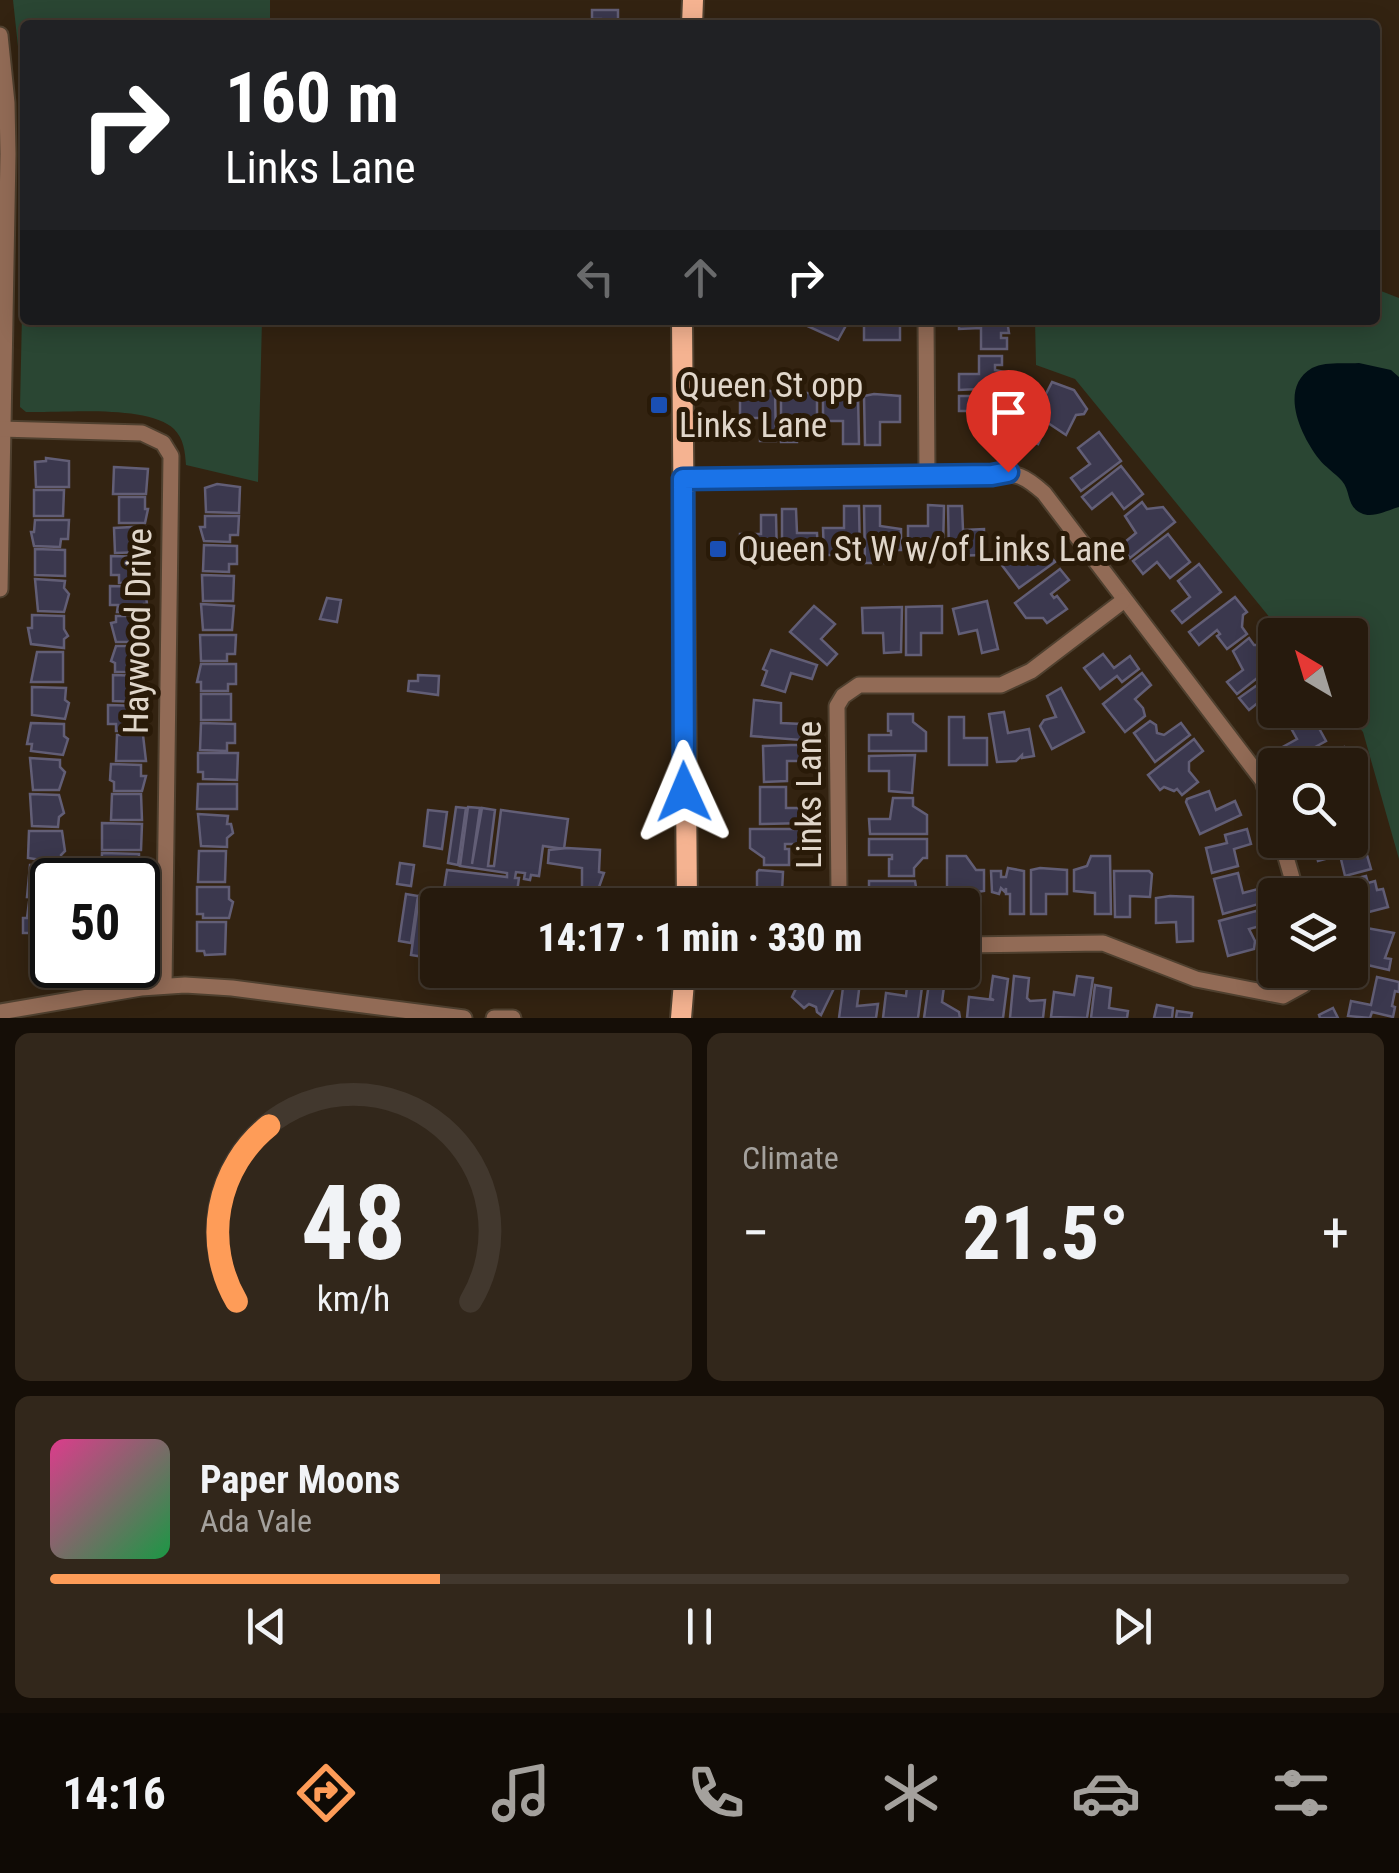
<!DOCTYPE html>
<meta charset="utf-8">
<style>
body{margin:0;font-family:"Roboto Condensed",sans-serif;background:#32271b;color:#f1f3f6;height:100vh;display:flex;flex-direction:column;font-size:38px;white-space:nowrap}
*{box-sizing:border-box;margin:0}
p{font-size:32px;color:#a4a19d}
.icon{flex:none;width:55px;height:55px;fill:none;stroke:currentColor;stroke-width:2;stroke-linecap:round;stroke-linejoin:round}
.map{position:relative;height:1018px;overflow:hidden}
.drawer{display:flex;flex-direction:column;gap:15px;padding:15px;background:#150e07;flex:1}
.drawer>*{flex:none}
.top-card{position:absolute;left:20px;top:20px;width:1360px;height:305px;border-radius:10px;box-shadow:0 5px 25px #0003,0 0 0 2px #42382e;background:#202124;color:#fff;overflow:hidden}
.needle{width:65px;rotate:322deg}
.tools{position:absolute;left:1258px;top:618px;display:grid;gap:20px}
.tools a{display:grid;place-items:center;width:110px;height:110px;border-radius:10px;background:#261a0d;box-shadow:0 5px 25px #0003,0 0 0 2px #42382e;font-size:50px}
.speed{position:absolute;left:30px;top:858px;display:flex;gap:20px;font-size:50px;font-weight:700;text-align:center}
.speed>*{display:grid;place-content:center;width:130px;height:130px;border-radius:50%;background:#261a0d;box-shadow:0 5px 25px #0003,0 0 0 2px #42382e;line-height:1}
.speed .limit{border:5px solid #111;border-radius:15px;background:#fff;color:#111}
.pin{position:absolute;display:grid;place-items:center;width:85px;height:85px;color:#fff;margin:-102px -42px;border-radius:50% 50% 50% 0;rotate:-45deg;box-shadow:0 0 10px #0007}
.pin .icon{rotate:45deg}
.me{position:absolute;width:110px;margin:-55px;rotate:359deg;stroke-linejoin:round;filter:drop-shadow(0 0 8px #0008)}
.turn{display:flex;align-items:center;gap:35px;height:210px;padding:0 40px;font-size:45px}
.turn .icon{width:130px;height:130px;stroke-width:2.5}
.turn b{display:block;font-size:70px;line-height:85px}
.lanes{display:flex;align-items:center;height:95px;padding:0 40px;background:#0003;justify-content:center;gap:50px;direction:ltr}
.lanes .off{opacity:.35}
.big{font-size:75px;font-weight:800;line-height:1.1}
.drawer .card{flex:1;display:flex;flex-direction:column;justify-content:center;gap:15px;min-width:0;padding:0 35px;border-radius:15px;background:#32271b}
.drawer .dial{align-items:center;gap:0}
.dial svg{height:260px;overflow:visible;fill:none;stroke:#42382e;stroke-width:7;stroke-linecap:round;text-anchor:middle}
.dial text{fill:#f1f3f6;stroke:none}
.song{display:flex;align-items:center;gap:30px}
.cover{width:120px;height:120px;border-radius:15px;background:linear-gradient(135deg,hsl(330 70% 55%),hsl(140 70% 35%))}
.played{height:10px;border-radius:5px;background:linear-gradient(90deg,#fe9c58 30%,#42382e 30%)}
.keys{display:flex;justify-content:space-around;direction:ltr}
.heat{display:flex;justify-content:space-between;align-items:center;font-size:55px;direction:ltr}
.drawer .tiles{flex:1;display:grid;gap:15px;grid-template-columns:1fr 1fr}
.card:last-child{grid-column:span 2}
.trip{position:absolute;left:420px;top:888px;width:560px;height:100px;border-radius:10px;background:#261a0d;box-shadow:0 5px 25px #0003,0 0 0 2px #42382e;font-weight:800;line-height:100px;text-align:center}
.dock{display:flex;height:160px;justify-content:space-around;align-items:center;background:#0f0a05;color:#a4a19d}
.dock .icon{width:70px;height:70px}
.dock .active{color:#fe9c58}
.dock b{font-size:45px;color:#f1f3f6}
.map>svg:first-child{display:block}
.green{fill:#2a4633}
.water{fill:#000e15}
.building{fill:#3b384e;stroke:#625e76;stroke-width:2.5}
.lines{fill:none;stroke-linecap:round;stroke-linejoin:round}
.minor-casing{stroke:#4f402f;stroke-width:19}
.major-casing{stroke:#4f402f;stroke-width:24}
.minor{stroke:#926b56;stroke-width:15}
.major{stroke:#f5b391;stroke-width:20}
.route-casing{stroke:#114b97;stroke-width:25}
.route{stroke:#1a73e8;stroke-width:18}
.transit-dot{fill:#1a4fb4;stroke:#291a08;stroke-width:4}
.labels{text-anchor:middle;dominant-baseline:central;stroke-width:10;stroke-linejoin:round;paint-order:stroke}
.poi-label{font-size:35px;fill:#e0d6ca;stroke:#291a08;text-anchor:start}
.street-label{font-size:35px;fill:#e0d6ca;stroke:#291a08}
</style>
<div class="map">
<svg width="1399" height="1018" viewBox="0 0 1399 1018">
<rect width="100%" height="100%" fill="#332311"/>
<g class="green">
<polygon points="13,0 270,0 270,25 25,25 25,112"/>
<path d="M25,175V320H262L258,482L186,465C185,452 184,439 174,429C148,404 61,413 26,412L20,407Z"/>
<polygon points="1375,243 1381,291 1399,298 1399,859 1363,732 1345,710 1350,710 1350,635 1284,635 1075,379 1036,365 1035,320 1375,320"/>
</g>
<path class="water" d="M1359,363L1391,370L1399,377V507C1388,510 1372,519 1361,513C1346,506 1351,491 1342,481C1335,473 1325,467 1319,459C1301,436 1278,388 1312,368C1325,361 1345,364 1359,363Z"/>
<g class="building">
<polygon points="592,10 618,10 618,25 601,25 601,19 592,19"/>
<polygon points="808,320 849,320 838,340 805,325"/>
<rect x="864" y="320" width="36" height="20"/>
<polygon points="959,320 1007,320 1009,333 1001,333 1001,338 1007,338 1007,349 981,349 981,328 959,329"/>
<polygon points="979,356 1002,356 1002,365 995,365 995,370 1004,372 1001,388 959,390 959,374 979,374"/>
<polygon points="1052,382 1074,390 1087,409 1084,414 1076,415 1066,435 1048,423 1038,444 1024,437"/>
<polygon points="766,390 775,392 776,441 760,441 760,418 740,418 740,392 755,394 755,391"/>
<polygon points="781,393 817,393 817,419 797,419 797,442 781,442"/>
<polygon points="823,394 858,394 859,444 843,444 843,421 823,421"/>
<polygon points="874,394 900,396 900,422 880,422 880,445 865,445 864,396"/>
<polygon points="959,396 999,396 1002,423 998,424 998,432 979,432 983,411 959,411"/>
<polygon points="1099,432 1121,461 1081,491 1071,478 1090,464 1078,448"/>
<polygon points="46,458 69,461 69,487 36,487 35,462 46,461"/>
<polygon points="1121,466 1143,494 1124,509 1112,493 1092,509 1082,497"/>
<polygon points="114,467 148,469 146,494 113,494"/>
<polygon points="217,484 240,487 239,513 206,512 205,488"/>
<polygon points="34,490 64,490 63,516 34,516"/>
<polygon points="119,497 145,497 145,509 148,509 145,523 119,523"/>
<polygon points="1142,502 1147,509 1163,507 1175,522 1130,558 1120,546 1136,533 1125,516"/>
<polygon points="928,505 944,506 943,551 908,551 908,526 928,526"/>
<polygon points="844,506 859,506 860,555 824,555 823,528 844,528"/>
<polygon points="864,506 880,506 880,526 901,529 901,550 893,550 884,563 865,563"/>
<polygon points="948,506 962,506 963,530 984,529 984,555 949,556"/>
<polygon points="782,509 796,509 797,533 817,533 818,558 782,559"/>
<polygon points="761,515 776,515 777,559 740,559 740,534 761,534"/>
<polygon points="205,516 239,516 238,535 230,535 230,542 204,541 200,527 205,527"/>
<polygon points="35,520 69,520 68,539 61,539 60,547 34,546 31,532 34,532"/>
<polygon points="132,527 147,527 145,552 115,553 114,528"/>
<polygon points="1168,534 1190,562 1170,578 1157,562 1143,574 1133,561"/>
<polygon points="204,545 237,546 237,564 229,564 229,572 203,571"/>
<polygon points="1017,545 1029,561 1045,549 1055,562 1019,588 998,560"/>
<polygon points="35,549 65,550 65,576 35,575"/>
<polygon points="111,556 146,557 145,568 149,568 145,583 119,583 119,575 111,575"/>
<polygon points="1199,564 1221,592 1182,623 1172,611 1190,597 1178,581"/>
<polygon points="1060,569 1069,580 1051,594 1054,598 1057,596 1067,609 1047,623 1043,618 1026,618 1015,603"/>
<polygon points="202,575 234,576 233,601 203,601"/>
<polygon points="35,579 65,581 64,588 69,594 64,612 38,611"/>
<polygon points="110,586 145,587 147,604 144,604 144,613 117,612 118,605 110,605"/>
<polygon points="1235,597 1247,612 1243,615 1242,627 1247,634 1227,649 1217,636 1220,634 1217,630 1199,645 1189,632"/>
<polygon points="327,598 341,600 337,622 320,619"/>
<polygon points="987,601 998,649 982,653 977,630 959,634 953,609"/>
<polygon points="201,604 234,606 232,630 203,630"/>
<polygon points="814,606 835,624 821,639 837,654 827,665 790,632"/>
<polygon points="942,606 942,633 921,633 921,655 906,655 906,607"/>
<polygon points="902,607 901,652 884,653 883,633 863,633 862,608"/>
<polygon points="32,615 64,616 64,629 68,636 64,639 64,648 31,644 28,628 32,628"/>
<polygon points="116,616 143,616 143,628 147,628 144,642 116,642 111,623 116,622"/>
<polygon points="200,635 236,635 235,654 227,654 227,661 201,661"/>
<polygon points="1249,638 1254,645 1275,645 1275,664 1237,694 1227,682 1243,670 1233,651"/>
<polygon points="116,646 142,646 142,657 147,658 143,672 115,672 115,663 111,661"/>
<polygon points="771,650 817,665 812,679 791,673 785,692 762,685 767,671 763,669"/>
<polygon points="37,652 63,652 63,682 31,682"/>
<polygon points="1103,654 1114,668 1130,656 1139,669 1122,682 1117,676 1100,689 1084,668"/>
<polygon points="201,664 236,664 236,684 228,684 228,691 201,691 201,682 197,682"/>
<polygon points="1142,673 1151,685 1135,699 1143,708 1145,716 1125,732 1103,704"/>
<polygon points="1274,673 1275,674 1275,710 1280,710 1275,711 1272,707 1275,701 1272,702 1272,697 1267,700 1265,697 1249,710 1239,698"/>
<polygon points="113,675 143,676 140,702 113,701"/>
<polygon points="418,675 439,676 438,695 408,691 409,681 418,681"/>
<polygon points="32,687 66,688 65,700 69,703 65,719 32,715"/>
<polygon points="1061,688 1084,732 1052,749 1040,726 1044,720 1056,717 1047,696"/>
<rect x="201" y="694" width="30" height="26"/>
<polygon points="754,700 781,703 781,723 802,724 801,740 751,736"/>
<polygon points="108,705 142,706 145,722 142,722 142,731 116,731 116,724 108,724"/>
<polygon points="1309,710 1326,741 1286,763 1279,749 1297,739 1287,721"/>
<polygon points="1004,712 1008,733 1029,729 1034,756 1022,758 1022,755 1016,761 997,762 989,714"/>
<polygon points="888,714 913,714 913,722 926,732 926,751 869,751 869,735 891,735 891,731 888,731"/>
<polygon points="949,717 964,717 964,738 987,738 987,765 949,765"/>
<polygon points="1150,721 1156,725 1157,733 1164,735 1181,723 1190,735 1155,762 1134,733"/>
<polygon points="31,723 64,724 64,736 68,739 63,755 31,751 32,744 27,744"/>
<polygon points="201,723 235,724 235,743 227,743 227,751 200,750"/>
<polygon points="117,735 143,735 146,761 116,761"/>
<polygon points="1194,739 1203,751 1189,762 1189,771 1198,782 1182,795 1177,789 1174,791 1164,787 1160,790 1148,775"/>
<polygon points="791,745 807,745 807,761 787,761 787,781 764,782 763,746"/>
<polygon points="1344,747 1351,765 1298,765"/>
<polygon points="198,753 238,753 237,780 203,779 203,772 198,772"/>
<polygon points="915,755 912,793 889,791 889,771 869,771 869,756"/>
<polygon points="30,758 60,760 60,767 65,772 59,790 33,790"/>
<polygon points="111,764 141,765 141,776 146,776 142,791 114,791 114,782 110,780"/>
<polygon points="198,784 237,784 237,809 197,809"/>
<polygon points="760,787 786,787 786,808 808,808 808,823 760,824"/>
<polygon points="1209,791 1216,810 1235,801 1241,815 1200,834 1186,802 1187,799"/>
<polygon points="1352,793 1361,828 1350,831 1350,794"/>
<polygon points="30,794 59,795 64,813 59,817 58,827 32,826"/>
<polygon points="112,794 141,794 142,820 111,820"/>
<polygon points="893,798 913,798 913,806 927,815 927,834 870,834 869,819 890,819"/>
<polygon points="456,807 466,808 458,865 448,863"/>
<polygon points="468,807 480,808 472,864 482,808 495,810 488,866 494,866 501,810 568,819 564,849 543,846 539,876 531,875 530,880 524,879 525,873 516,872 515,878 519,878 516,899 444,889 447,870 507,877 507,873 460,866"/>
<polygon points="428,810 447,812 442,849 424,846"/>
<polygon points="198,814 228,816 227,824 231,824 233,833 227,838 227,847 201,846"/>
<polygon points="102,823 142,824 141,850 102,850"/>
<polygon points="750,829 808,829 808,844 785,844 785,849 789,849 789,865 764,865 764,858 750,848"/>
<polygon points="1247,829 1251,844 1234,849 1238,866 1212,873 1206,848 1227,843 1225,835"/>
<polygon points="29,831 62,831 65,851 61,855 61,863 28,858"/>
<polygon points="1361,834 1371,869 1345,876 1340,855 1318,861 1314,846 1350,840 1350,837"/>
<polygon points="869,839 927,839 927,858 923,858 914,868 914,876 889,876 889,859 892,859 892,855 869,855"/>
<polygon points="567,848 600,850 599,872 604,873 598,890 582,893 582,868 548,863 549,850"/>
<polygon points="199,851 226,851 225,882 198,882"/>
<polygon points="102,853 139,854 139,886 138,880 101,880"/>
<polygon points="947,856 966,856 976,870 984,870 984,891 963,894 963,915 962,905 947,905"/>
<polygon points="1091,856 1110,856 1111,914 1095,914 1095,893 1074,891 1074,870 1087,866"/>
<polygon points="400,863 414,865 411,886 397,884"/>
<polygon points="30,865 60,867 60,880 52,880 52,898 27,897"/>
<polygon points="1008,868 1024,871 1024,914 1010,914 1010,894 1006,894 1006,888 1005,892 1001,888 999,894 992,892 991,871 1001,871 1001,877 1006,877"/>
<polygon points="1040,868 1067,870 1067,894 1046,894 1046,914 1031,914 1031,870"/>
<polygon points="759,870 783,872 782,892 803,892 803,905 757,905 757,872"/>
<polygon points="1114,871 1149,871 1152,874 1150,897 1130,896 1130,917 1115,917"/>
<polygon points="1238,873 1243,893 1262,888 1266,902 1223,914 1214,879"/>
<polygon points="1366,876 1368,883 1375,881 1377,890 1383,889 1388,907 1350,917 1350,895 1345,881"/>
<polygon points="869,881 915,881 919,905 890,905 890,897 869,897"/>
<polygon points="197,887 229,887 229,899 233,902 229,918 203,918 203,914 197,914"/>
<polygon points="406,894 418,896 411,943 399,941"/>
<polygon points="419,896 438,899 430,958 411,955"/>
<polygon points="1170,896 1193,897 1193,941 1177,942 1176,922 1156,923 1156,898"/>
<polygon points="443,897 462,899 461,905 442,905"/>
<polygon points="29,902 52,902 52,933 23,933 23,918 27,918"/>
<polygon points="1267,908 1271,923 1249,929 1255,941 1254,949 1228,956 1219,921"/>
<polygon points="197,922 226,922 225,954 205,955 204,951 197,951"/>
<polygon points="1350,925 1394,933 1385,958 1391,959 1389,970 1363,964 1367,944 1350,941"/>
<polygon points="521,970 531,970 529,982 519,981"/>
<polygon points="826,970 840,976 821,1015 817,1012 816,1007 809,1004 804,1008 792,997 800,980 818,988"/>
<polygon points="930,976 945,979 942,1002 959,1012 960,1018 924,1018"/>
<polygon points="993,976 1008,979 1003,1018 967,1018 969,997 994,1000 990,998"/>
<polygon points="1014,976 1029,978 1027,998 1030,1001 1045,1000 1043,1018 1010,1018"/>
<polygon points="1077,976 1093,978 1087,1018 1051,1017 1054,992 1074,995"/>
<polygon points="908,977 923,979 918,1018 883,1018 886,993 906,996"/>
<polygon points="1377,977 1399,982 1399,992 1395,991 1392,1006 1395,1007 1393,1017 1372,1012 1370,1018 1348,1016 1351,1001 1371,1005"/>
<polygon points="844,980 860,982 857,1006 878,1004 876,1018 839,1018"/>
<polygon points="1095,985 1111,988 1109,1008 1128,1011 1127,1018 1091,1018"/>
<polygon points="1157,1005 1173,1008 1172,1018 1154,1018"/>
<polygon points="1333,1008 1338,1018 1320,1018 1319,1015"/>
<polygon points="1177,1011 1192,1013 1191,1018 1176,1018"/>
</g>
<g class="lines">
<g class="minor-casing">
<g id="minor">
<polyline points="0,35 7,103 8,154 0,589"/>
<polyline points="926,320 927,474"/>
<polyline points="0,429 142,433 163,443 171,456 164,986"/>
<path d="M683,479L992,475C1016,471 1026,477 1044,493L1263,781L1275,821"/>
<polyline points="1281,840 1297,895"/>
<polyline points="836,905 839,892 837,706 843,696 859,685 1001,685 1031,671 1123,601"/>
<polyline points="962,945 1103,943 1196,979 1283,996 1303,985 1312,970"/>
<polyline points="0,1012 141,988 185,985 232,988 464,1018"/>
<polyline points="494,1018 513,1018"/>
</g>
</g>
<g class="major-casing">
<g id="major">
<polyline points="692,25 693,0"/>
<polyline points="682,320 687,905"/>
<polyline points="681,1018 685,970"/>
</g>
</g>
<use href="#minor" class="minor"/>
<use href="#major" class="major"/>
</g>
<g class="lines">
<g class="route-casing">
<polyline id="route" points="684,792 683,479 992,475 1008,472"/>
</g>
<use href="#route" class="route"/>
</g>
<g class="transit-dot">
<rect x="649" y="395" width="20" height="20" rx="5"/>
<rect x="708" y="539" width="20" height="20" rx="5"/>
</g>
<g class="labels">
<g class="poi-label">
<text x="679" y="385">Queen St opp<tspan x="679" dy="40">Links Lane</tspan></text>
<text x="738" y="549">Queen St W w/of Links Lane</text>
</g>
<g class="street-label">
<text transform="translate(138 631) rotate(-89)">Haywood Drive</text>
<text transform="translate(809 795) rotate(-90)">Links Lane</text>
</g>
</g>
</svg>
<div class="tools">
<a><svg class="needle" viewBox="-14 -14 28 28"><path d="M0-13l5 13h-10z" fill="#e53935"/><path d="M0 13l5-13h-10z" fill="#a4a19d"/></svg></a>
<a><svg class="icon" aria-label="search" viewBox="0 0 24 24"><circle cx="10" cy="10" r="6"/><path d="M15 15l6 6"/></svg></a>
<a><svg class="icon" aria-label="layers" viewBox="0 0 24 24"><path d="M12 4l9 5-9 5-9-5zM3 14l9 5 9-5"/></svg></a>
</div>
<div class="speed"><div class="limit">50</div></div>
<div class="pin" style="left:1008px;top:472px;background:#d93025"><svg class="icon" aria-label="arrive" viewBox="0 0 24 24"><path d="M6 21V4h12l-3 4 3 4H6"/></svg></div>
<svg class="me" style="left:684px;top:792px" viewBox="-20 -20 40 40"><path d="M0-17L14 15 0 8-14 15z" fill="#1a73e8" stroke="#fff" stroke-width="4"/></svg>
<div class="trip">14:17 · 1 min · 330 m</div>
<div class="top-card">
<div class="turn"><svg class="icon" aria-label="right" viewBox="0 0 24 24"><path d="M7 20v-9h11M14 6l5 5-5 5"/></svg><div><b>160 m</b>Links Lane</div></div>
<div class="lanes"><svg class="icon off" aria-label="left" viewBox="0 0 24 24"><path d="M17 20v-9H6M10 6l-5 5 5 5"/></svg><svg class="icon off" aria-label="ahead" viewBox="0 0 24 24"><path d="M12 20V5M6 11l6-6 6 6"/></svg><svg class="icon" aria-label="right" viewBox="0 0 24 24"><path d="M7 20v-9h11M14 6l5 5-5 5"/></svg></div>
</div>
</div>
<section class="drawer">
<div class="tiles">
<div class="card dial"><svg viewBox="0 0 100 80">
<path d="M14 69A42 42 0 1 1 86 69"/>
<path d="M14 69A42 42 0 0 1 24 15" stroke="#fe9c58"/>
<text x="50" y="56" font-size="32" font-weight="700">48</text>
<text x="50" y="72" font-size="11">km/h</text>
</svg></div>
<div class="card"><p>Climate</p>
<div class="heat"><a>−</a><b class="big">21.5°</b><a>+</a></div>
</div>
<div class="card">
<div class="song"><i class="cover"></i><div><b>Paper Moons</b><p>Ada Vale</p></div></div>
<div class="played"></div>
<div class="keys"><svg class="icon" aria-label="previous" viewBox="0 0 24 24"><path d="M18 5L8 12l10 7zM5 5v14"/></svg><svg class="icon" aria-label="pause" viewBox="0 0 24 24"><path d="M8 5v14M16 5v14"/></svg><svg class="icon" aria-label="next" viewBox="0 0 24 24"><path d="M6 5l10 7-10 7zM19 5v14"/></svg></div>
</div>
</div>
</section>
<nav class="dock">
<b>14:16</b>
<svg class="icon active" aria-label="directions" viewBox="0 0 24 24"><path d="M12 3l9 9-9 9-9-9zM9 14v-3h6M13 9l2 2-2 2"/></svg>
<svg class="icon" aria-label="music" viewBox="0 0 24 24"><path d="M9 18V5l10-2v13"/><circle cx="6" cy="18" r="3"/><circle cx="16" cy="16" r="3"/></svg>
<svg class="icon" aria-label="phone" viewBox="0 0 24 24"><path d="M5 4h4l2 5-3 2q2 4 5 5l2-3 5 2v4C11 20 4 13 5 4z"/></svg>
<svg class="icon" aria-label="climate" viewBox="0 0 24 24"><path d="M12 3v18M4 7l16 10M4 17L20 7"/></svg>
<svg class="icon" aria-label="car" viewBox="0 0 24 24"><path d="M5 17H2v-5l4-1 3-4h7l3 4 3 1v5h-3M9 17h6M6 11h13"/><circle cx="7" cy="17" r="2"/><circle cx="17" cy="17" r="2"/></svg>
<svg class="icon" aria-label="filters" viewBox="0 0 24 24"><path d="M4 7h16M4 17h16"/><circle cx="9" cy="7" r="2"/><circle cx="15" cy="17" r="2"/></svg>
</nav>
